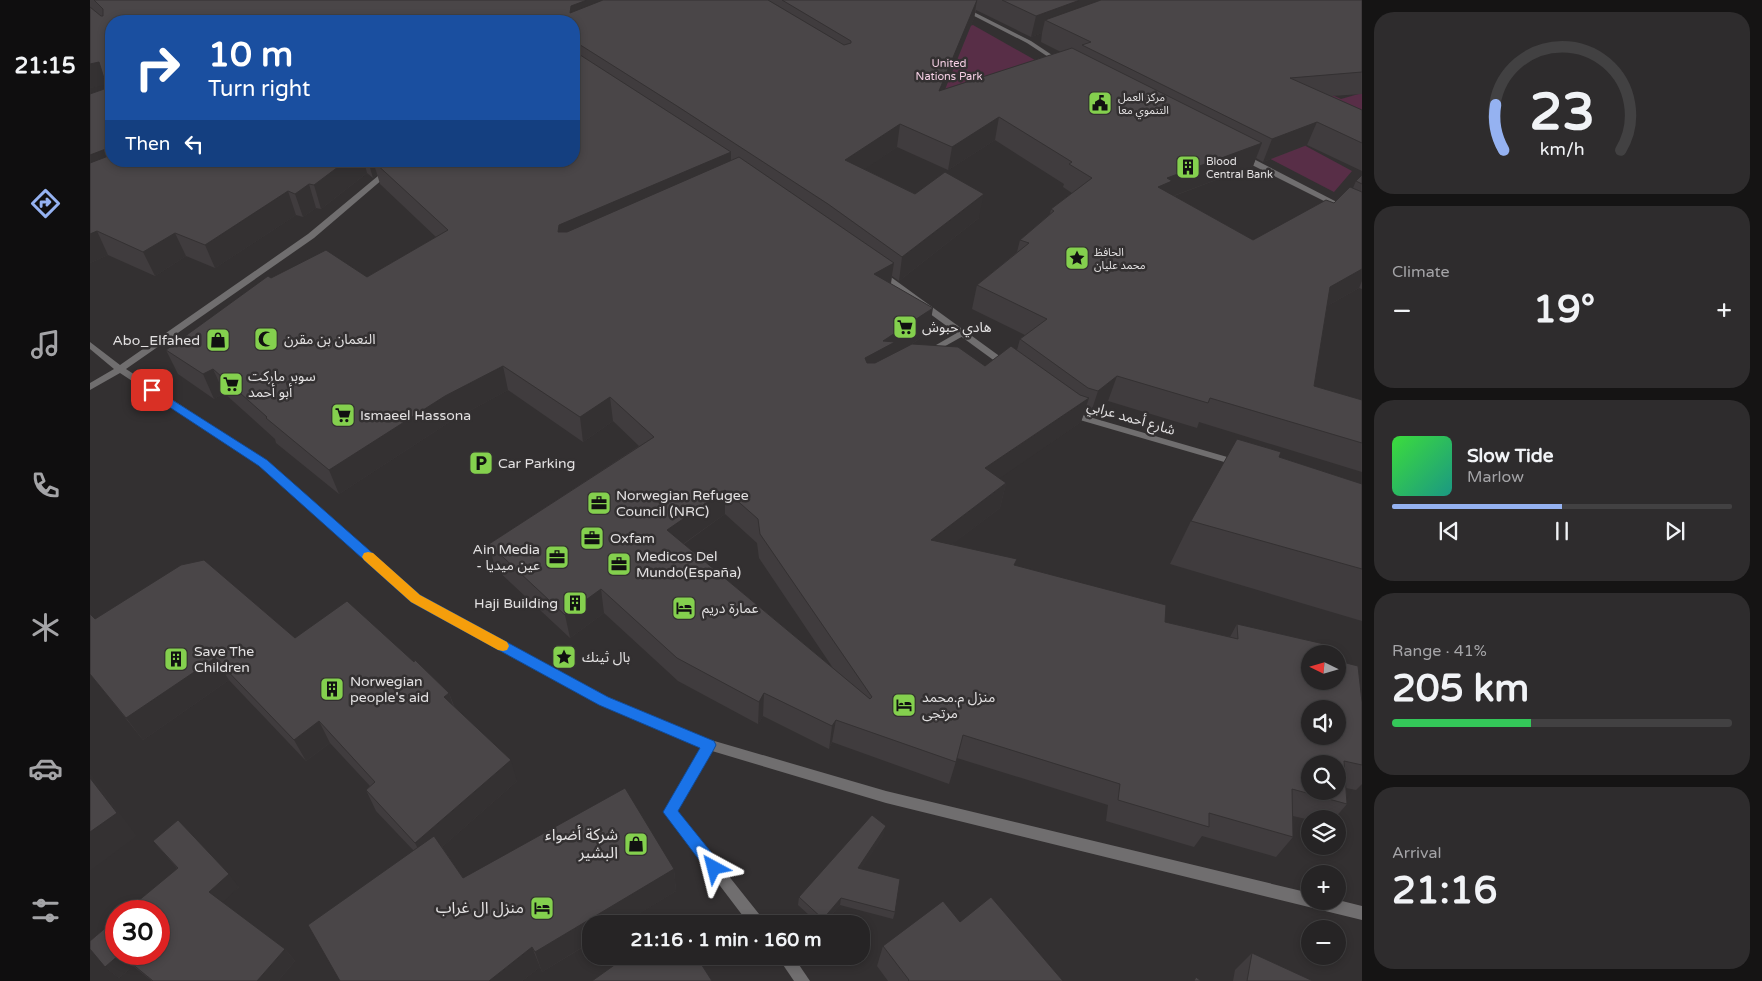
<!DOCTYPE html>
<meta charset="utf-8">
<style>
body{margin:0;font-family:"Varela Round","Noto Sans Arabic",sans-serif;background:#2e2c2d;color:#f1f3f6;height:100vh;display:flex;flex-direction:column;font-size:19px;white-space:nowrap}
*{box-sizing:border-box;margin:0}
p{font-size:16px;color:#a4a4a7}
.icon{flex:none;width:28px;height:28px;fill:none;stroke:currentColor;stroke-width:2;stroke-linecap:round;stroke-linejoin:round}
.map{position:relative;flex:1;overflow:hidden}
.panel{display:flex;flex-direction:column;gap:12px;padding:12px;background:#151414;width:400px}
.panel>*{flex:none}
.guide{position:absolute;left:15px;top:15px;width:475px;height:152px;border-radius:20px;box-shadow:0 2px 8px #0003,0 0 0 1px #424142;background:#1a4fa0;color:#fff;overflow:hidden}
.needle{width:32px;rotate:275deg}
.buttons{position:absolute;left:1211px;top:645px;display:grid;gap:10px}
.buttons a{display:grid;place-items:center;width:45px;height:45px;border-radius:50%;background:#262425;box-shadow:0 2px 8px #0003,0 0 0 1px #424142;font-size:25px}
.speed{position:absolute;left:15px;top:900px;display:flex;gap:10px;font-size:25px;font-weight:700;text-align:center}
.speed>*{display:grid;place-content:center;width:65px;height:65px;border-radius:50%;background:#262425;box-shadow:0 2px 8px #0003,0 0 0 1px #424142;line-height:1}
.speed .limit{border:8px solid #d22;background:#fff;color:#111}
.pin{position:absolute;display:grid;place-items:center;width:42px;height:42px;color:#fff;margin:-21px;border-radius:10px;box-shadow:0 2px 8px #0006}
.me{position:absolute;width:55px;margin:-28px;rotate:322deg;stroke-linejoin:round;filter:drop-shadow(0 0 4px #0008)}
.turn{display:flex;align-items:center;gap:18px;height:105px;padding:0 20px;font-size:22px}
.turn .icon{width:65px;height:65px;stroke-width:2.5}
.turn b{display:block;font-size:35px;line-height:42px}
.then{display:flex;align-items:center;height:48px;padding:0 20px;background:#0003;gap:10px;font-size:19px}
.big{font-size:38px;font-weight:700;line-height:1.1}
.panel .tile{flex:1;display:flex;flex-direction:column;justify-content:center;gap:8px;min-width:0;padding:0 18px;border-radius:20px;background:#2e2c2d}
.panel .dial{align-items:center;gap:0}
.dial svg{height:130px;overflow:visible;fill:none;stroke:#424142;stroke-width:7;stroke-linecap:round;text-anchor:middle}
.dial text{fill:#f1f3f6;stroke:none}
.song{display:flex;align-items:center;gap:15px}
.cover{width:60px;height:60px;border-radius:8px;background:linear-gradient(135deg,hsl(120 70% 55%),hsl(170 70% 35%))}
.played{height:5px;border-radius:2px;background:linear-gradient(90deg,#95b2f1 50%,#424142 50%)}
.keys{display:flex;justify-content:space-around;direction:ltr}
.heat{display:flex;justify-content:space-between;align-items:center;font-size:28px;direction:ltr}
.charge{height:8px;border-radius:4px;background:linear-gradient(90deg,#34c759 41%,#424142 0)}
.trip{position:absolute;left:492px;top:915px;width:288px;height:50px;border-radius:20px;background:#262425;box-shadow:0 2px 8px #0003,0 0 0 1px #424142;font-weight:700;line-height:50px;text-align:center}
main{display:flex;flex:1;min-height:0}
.tab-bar{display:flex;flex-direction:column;width:90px;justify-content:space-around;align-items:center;background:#0f0e0f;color:#a4a4a7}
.tab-bar .icon{width:35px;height:35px}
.tab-bar .current{color:#95b2f1}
.tab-bar b{font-size:22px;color:#f1f3f6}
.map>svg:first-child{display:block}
.green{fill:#582e47}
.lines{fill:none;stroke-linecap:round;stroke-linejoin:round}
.lane{fill:#706e6f;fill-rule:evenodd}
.street{fill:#706e6f;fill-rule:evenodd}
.wall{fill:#403c3e;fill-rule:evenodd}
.shaded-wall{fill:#343132}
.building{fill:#4a4648;stroke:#343132;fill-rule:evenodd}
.route{fill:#1a73e8;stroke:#114b97}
.slow{fill:#f59e0b}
.labels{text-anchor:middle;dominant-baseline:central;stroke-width:5;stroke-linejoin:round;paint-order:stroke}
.far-park-label{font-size:11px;fill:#f5cfe4;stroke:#333031}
.far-poi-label{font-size:11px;fill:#e3e1e2;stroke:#333031;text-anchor:start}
.poi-label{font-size:14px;fill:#e3e1e2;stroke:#333031;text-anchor:start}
.street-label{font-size:14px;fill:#e3e1e2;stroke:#333031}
.near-poi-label{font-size:16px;fill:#e3e1e2;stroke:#333031;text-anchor:end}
</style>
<main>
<nav class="tab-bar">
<b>21:15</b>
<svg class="icon current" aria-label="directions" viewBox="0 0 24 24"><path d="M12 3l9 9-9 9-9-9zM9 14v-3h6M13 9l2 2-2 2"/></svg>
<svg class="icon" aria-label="music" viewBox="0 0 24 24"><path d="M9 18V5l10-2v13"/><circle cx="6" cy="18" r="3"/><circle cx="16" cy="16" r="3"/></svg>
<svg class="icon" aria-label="phone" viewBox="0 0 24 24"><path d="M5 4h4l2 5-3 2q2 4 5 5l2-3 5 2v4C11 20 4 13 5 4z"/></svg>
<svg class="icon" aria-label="climate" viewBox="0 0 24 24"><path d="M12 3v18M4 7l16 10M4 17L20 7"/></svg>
<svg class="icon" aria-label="car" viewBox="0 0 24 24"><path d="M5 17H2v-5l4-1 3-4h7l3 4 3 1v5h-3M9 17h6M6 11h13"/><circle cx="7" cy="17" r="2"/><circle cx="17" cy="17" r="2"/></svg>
<svg class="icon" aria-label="filters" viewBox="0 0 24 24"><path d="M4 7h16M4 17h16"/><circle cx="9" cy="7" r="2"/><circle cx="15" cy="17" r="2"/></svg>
</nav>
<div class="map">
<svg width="1272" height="981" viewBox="0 0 1272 981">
<rect width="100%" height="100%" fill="#333031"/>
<g class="green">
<polygon points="883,25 966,72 852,110 769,61"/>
<polygon points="1205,78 1251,99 1272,93 1272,132 1199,137 1262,171 1244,192 1150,143"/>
</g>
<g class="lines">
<polygon class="lane" points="872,330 876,333 875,335 841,354 838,355 834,352"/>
<g class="street">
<polygon points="853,0 860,0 941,41 974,63 969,64 937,43"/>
<polygon points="1150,155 1156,155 1272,215 1272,220 1150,159"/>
<polygon points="306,161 314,161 224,238 36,369 176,461 330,596 518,697 621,740 796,791 1220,893 1220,901 1248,900 1272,906 1272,920 796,803 622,751 587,811 673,919 675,924 659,924 574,812 611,747 510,705 322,602 170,465 30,373 0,390 0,383 24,369 0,349 0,342 30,365 218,234"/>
<polygon points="788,272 794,272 919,363 920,365 919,367 913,367 788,276"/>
<polygon points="981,409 989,414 1151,461 1153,463 1148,466 983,418 976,412"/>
<polygon points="687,956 703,956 720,981 704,981"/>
</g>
</g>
<g class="wall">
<path d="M0,0H1272V94L1241,96L1272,110V171L1217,145L1173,162L1166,158L1163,166L1084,196L1163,240L1244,203L1263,188L1266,181L1272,175V289L1269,288L1237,306L1224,386L1272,400V472L1109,422L1107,428L1018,401L1000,415L994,413L991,422L909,478L916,483L910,508L862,544L925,566L1075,622L1140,637L1147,624L1220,654L1272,702V784L1266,790L1256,788L1257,804L1244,819H1220V820L1203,816V837L1186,857L1112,836L1104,847L1016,821L1018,805L867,758L859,784L742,742L739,749L673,716L668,724L588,681L514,613L480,638L405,568L399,544L549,446L523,421L493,442L418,390L361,421L249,494L186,443L185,439L134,393L124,399L88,374L76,350L181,278L277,277L346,237L290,184L287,174L283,178L277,173L231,209L226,208L213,217L206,215L125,268L96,256L65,276L18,255L0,263L17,88L16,84L0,88ZM886,10L941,37L952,33L951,42L971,52L855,89L884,18ZM21,21H484V161H21ZM905,140L974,184L973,187L982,193L961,209L960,214L930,240L927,252L887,285L882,309L935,335L930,339L927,350L895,366L822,344L839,332L801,284L802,276L809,281L889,218L825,194L774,169L807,147L858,170ZM635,514L667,543L669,558L743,668L594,544Z"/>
<polygon points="1189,457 1272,484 1272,621 1080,564 1101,521"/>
<polygon points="0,614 5,619 205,638 324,662 359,693 364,706 427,781 352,847 373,878 584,869 586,891 452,972 450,967 432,981 250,981 324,851 286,811 276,790 280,786 240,743 216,761 139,680 53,740 0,674"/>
<polygon points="794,834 771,869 805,912 803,919 750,905 734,924 729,924 708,905 709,897"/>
<polygon points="63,841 149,887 132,902 195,949 205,961 188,981 62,981 43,966 29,978 15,967 87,868"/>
<polygon points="870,922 973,981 798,981 787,966 793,946"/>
<polygon points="1162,953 1223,981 1143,981 1145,970"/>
</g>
<g class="shaded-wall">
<polygon points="497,0 549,0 480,13 481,6"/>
<polygon points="887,0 884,18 845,114 849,91"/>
<polygon points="990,0 1043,0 955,20 952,33 941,37 946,16"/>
<polygon points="9,62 19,84 0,88 0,64"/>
<polygon points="909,117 905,140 858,170 862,147"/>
<polygon points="1227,122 1217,145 1173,162 1182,139"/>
<polygon points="810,124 807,147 753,184 755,160"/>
<polygon points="1172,143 1163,166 1075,199 1068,187 1077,178"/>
<polygon points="21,147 21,161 0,182 0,155"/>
<polygon points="641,152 641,175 472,255 468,232 469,225"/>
<polygon points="256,161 274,161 277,173 231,209 224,185"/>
<polygon points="278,161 283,161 287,174 283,178"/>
<polygon points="219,184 226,208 213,217 205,194"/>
<polygon points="198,191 206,215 125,268 115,245"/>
<polygon points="894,194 889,218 809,281 812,257"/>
<polygon points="7,231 18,255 0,263 0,234"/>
<polygon points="85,233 96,256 65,276 53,252"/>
<polygon points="804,263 800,287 784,274"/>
<polygon points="1272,269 1272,281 1269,288 1228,311 1240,287"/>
<polygon points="843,308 839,332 803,357 772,382 775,358 793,341"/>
<polygon points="413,366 418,390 361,421 249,494 239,470 355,396"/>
<polygon points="123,369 134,393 124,399 113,374"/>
<polygon points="1027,376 1018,401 1000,415 1008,391"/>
<polygon points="520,397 523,421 493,442 490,417"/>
<polygon points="999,398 991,422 889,493 895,468"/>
<polygon points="916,483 910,508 836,564 841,540"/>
<polygon points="635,490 635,514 579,554 577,530"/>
<polygon points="511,589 514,613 480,638 475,615"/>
<polygon points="125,658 139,680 53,740 36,718"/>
<polygon points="359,693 366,714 354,697"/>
<polygon points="674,693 673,716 668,724 669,702"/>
<polygon points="746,720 742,742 739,749 742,726"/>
<polygon points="229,721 240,743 216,761 204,740"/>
<polygon points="421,760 427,781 335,862 325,843"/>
<polygon points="0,773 47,836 0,871"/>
<polygon points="796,826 794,834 767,876 768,868"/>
<polygon points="584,869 586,891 532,924 501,924 501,942 452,972 445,952"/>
<polygon points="139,874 149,887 130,905 119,892"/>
<polygon points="751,898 750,905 734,924 732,924 733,919"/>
<polygon points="442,947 450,967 432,981 399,981"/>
<polygon points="195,949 205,961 188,981 167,981"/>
<polygon points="30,954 43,966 29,978 15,967"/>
</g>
<g class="building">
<polygon points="4,0 497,0 481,6 480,13 513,0 678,0 754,45 761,43 761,41 692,0 887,0 849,91 982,48 1172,143 1077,178 1082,181 1068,187 1163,240 1236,200 1244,203 1260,187 1272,192 1272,269 1240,287 1224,386 1272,400 1272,443 1120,398 1118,403 1027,376 1008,391 998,388 930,339 957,319 887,285 939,243 930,240 964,211 961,209 1002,178 979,164 982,162 909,117 862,147 810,124 755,160 825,194 855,172 894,194 812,257 738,204 587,106 484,41 484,21 21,21 21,147 0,155 0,94 17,88 9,62 0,64 0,7 11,16 13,16 13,9"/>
<polygon points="912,0 990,0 946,16"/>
<polygon points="1011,0 1272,0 1272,72 1200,78 1272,110 1272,143 1227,122 1182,139 992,45 1001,42 955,20"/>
<path d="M484,51L641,152L469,225L468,232H477L649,157L804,263L784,274L843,308L793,341L805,342L775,358L777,363H785L822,344L868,347L895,366L921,346L990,395L999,398L895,468L916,483L841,540L927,559L924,565L1076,605L1075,622L1148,639L1147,624L1234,644L1235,654H1220V681H1248V661L1268,666L1272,702V765L1254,761L1257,804L1202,789L1203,837L1119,813V827L1028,800L1030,784L873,735L866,762L746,720L742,726L674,693L669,702L587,658L511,589L475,615L399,544L564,437L520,397L490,417L413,366L355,396L239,470L176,418L177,417L123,369L113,374L76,350L178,276L181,278L236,250L277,277L358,230L283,161H484ZM635,490L668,519L670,534L782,697L780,699L577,530ZM1220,709H1248V736H1220ZM1220,764H1248V791H1220Z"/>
<polygon points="21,155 21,161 256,161 224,185 219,184 205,194 198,191 115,245 85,233 53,252 7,231 0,234 0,163"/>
<polygon points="1272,175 1272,184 1266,181"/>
<polygon points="1147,439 1191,452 1189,457 1272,484 1272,569 1101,521"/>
<polygon points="114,560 205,638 257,601 324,662 325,660 359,693 354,697 421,760 325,843 276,790 285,782 229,721 204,740 125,658 36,718 0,674 0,614 5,619 91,565"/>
<polygon points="0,778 27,813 0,832"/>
<polygon points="535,788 584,869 445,952 442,947 399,981 250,981 218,925 344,836 373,878"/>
<polygon points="782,815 796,826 768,868 810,879 805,912 751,898 733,919 709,897"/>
<polygon points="88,820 139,874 119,892 195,949 167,981 63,981 30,954 15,967 0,949 0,941 26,919 26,954 69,954 69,911 36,911 88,868 63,841"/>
<polygon points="901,897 973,981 818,981 819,980 793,946 853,901 870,922"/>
<polygon points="1162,953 1223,981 1157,981"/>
<polygon points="537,956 606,956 622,981 502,981"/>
<polygon points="1106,977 1111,981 1104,981"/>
</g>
<polygon class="route" points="62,387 177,460 330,595 518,697 624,741 626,745 624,749 588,811 629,862 632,868 629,873 624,875 619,873 573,812 610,748 509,705 321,602 169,466 58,393 57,390"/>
<polygon class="slow" points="278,552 283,553 330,595 417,642 419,646 417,650 413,651 408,650 321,602 274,560 272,557 274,553"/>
<defs>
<g id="civic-square" transform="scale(1.25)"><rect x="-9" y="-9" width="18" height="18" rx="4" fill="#84d04e" stroke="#333031"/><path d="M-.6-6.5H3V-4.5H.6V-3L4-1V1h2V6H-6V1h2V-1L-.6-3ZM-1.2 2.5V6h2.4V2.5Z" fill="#111"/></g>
<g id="building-square" transform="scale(1.25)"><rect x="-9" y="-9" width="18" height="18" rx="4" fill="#84d04e" stroke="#333031"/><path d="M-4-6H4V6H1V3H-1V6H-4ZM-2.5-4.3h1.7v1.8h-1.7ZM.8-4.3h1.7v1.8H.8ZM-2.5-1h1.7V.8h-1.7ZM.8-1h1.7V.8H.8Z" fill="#111"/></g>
<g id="sight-square" transform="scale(1.25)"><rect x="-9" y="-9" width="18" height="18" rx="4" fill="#84d04e" stroke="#333031"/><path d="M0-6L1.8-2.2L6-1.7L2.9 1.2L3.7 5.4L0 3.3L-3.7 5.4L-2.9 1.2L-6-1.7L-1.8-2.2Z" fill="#111"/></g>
<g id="supermarket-square" transform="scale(1.25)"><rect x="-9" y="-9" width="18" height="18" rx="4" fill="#84d04e" stroke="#333031"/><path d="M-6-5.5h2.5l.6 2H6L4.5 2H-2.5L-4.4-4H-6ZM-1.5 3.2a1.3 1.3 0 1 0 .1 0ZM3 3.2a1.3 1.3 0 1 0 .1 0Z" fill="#111"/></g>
<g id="mosque-square" transform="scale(1.25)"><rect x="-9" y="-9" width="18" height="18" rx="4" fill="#84d04e" stroke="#333031"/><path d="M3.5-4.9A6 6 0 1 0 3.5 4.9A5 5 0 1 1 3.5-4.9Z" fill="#111"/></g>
<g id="shop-square" transform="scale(1.25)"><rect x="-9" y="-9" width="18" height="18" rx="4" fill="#84d04e" stroke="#333031"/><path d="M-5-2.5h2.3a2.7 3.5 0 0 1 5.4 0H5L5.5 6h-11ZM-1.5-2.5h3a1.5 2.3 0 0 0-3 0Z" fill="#111"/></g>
<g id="parking-square" transform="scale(1.25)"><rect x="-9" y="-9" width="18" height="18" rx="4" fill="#84d04e" stroke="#333031"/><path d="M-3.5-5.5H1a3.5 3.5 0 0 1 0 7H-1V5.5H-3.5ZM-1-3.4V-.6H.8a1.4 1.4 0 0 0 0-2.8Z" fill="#111"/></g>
<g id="office-square" transform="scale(1.25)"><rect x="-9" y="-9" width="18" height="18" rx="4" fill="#84d04e" stroke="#333031"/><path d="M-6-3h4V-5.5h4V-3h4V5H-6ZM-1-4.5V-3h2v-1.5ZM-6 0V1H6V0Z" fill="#111"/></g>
<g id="hotel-square" transform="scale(1.25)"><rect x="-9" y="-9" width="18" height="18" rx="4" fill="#84d04e" stroke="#333031"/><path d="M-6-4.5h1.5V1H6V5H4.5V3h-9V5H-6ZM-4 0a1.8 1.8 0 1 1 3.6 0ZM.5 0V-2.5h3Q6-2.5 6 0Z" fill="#111"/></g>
</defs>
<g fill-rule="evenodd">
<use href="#civic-square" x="1010" y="103"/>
<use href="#building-square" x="1098" y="167"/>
<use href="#sight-square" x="987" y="258"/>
<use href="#supermarket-square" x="815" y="327"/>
<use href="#mosque-square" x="176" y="339"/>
<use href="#shop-square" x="128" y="340"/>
<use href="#supermarket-square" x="141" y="384"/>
<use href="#supermarket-square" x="253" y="415"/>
<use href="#parking-square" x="391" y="463"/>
<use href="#office-square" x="509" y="503"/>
<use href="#office-square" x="502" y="538"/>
<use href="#office-square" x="467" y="557"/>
<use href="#office-square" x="529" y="564"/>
<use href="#building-square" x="485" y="603"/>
<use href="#hotel-square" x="594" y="608"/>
<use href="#sight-square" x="474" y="657"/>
<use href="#building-square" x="86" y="659"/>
<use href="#building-square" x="242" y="689"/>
<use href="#hotel-square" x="814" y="705"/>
<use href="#shop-square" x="546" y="844"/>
<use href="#hotel-square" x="452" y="908"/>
</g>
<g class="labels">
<g class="far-park-label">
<text x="859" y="63">United<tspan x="859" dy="13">Nations Park</tspan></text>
</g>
<g class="far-poi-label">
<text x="1028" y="97">مركز العمل<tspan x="1028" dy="13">التنموي معا</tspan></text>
<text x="1116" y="161">Blood<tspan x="1116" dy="13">Central Bank</tspan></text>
<text x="1004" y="252">الحافظ<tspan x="1004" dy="13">محمد عليان</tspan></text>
</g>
<g class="poi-label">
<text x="832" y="327">هادي حبوش</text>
<text x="194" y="339">النعمان بن مقرن</text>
<text x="110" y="340" text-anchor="end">Abo_Elfahed</text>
<text x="158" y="376">سوبر ماركت<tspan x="158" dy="16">أبو أحمد</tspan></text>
<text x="270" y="415">Ismaeel Hassona</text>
<text x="408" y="463">Car Parking</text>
<text x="526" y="495">Norwegian Refugee<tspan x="526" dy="16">Council (NRC)</tspan></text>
<text x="520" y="538">Oxfam</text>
<text x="450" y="549" text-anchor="end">Ain Media<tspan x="450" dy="16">- عين ميديا</tspan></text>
<text x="546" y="556">Medicos Del<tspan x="546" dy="16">Mundo(España)</tspan></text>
<text x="468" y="603" text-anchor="end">Haji Building</text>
<text x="612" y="608">عمارة دريم</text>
<text x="104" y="651">Save The<tspan x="104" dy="16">Children</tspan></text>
<text x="492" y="657">بال ثينك</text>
<text x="260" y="681">Norwegian<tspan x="260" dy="16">people's aid</tspan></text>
<text x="832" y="697">منزل م.محمد<tspan x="832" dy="16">مرتجى</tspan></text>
</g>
<g class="street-label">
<text transform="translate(1041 418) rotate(16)">شارع أحمد عرابي</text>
</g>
<g class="near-poi-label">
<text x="528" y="835">شركة أضواء<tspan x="528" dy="18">البشير</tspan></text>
<text x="434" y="908">منزل ال غراب</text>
</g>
</g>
</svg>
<div class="buttons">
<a><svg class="needle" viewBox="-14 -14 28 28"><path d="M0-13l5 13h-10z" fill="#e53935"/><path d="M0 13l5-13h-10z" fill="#a4a4a7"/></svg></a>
<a><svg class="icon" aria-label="sound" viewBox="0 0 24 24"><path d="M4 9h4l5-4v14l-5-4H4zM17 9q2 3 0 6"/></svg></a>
<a><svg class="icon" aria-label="search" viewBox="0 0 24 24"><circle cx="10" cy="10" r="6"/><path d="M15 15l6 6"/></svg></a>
<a><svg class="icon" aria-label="layers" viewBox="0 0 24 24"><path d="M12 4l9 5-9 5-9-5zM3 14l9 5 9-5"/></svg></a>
<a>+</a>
<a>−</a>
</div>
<div class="speed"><div class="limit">30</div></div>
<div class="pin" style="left:62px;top:390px;background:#d93025"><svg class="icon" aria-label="arrive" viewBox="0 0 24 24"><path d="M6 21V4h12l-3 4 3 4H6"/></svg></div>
<svg class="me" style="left:624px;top:868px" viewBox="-20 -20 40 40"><path d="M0-17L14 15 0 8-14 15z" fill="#1a73e8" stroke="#fff" stroke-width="4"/></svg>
<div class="trip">21:16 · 1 min · 160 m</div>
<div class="guide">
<div class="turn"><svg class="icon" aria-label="right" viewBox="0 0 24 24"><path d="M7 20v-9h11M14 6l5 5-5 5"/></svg><div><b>10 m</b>Turn right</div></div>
<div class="then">Then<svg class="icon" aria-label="left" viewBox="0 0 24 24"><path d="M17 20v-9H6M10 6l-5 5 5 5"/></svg></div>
</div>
</div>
<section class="panel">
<div class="tile dial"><svg viewBox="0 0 100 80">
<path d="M14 69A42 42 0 1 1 86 69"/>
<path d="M14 69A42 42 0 0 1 9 41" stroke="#95b2f1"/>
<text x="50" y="56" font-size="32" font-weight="700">23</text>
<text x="50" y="72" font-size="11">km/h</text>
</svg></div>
<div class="tile"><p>Climate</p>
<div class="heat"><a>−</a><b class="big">19°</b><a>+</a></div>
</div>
<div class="tile">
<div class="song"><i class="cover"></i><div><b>Slow Tide</b><p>Marlow</p></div></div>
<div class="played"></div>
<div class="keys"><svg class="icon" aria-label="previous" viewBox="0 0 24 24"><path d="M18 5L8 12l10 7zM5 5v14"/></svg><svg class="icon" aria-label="pause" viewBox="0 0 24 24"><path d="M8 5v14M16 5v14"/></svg><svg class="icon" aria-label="next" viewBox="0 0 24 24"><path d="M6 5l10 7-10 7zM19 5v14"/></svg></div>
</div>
<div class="tile"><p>Range · 41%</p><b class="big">205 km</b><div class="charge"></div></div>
<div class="tile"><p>Arrival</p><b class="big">21:16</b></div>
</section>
</main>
